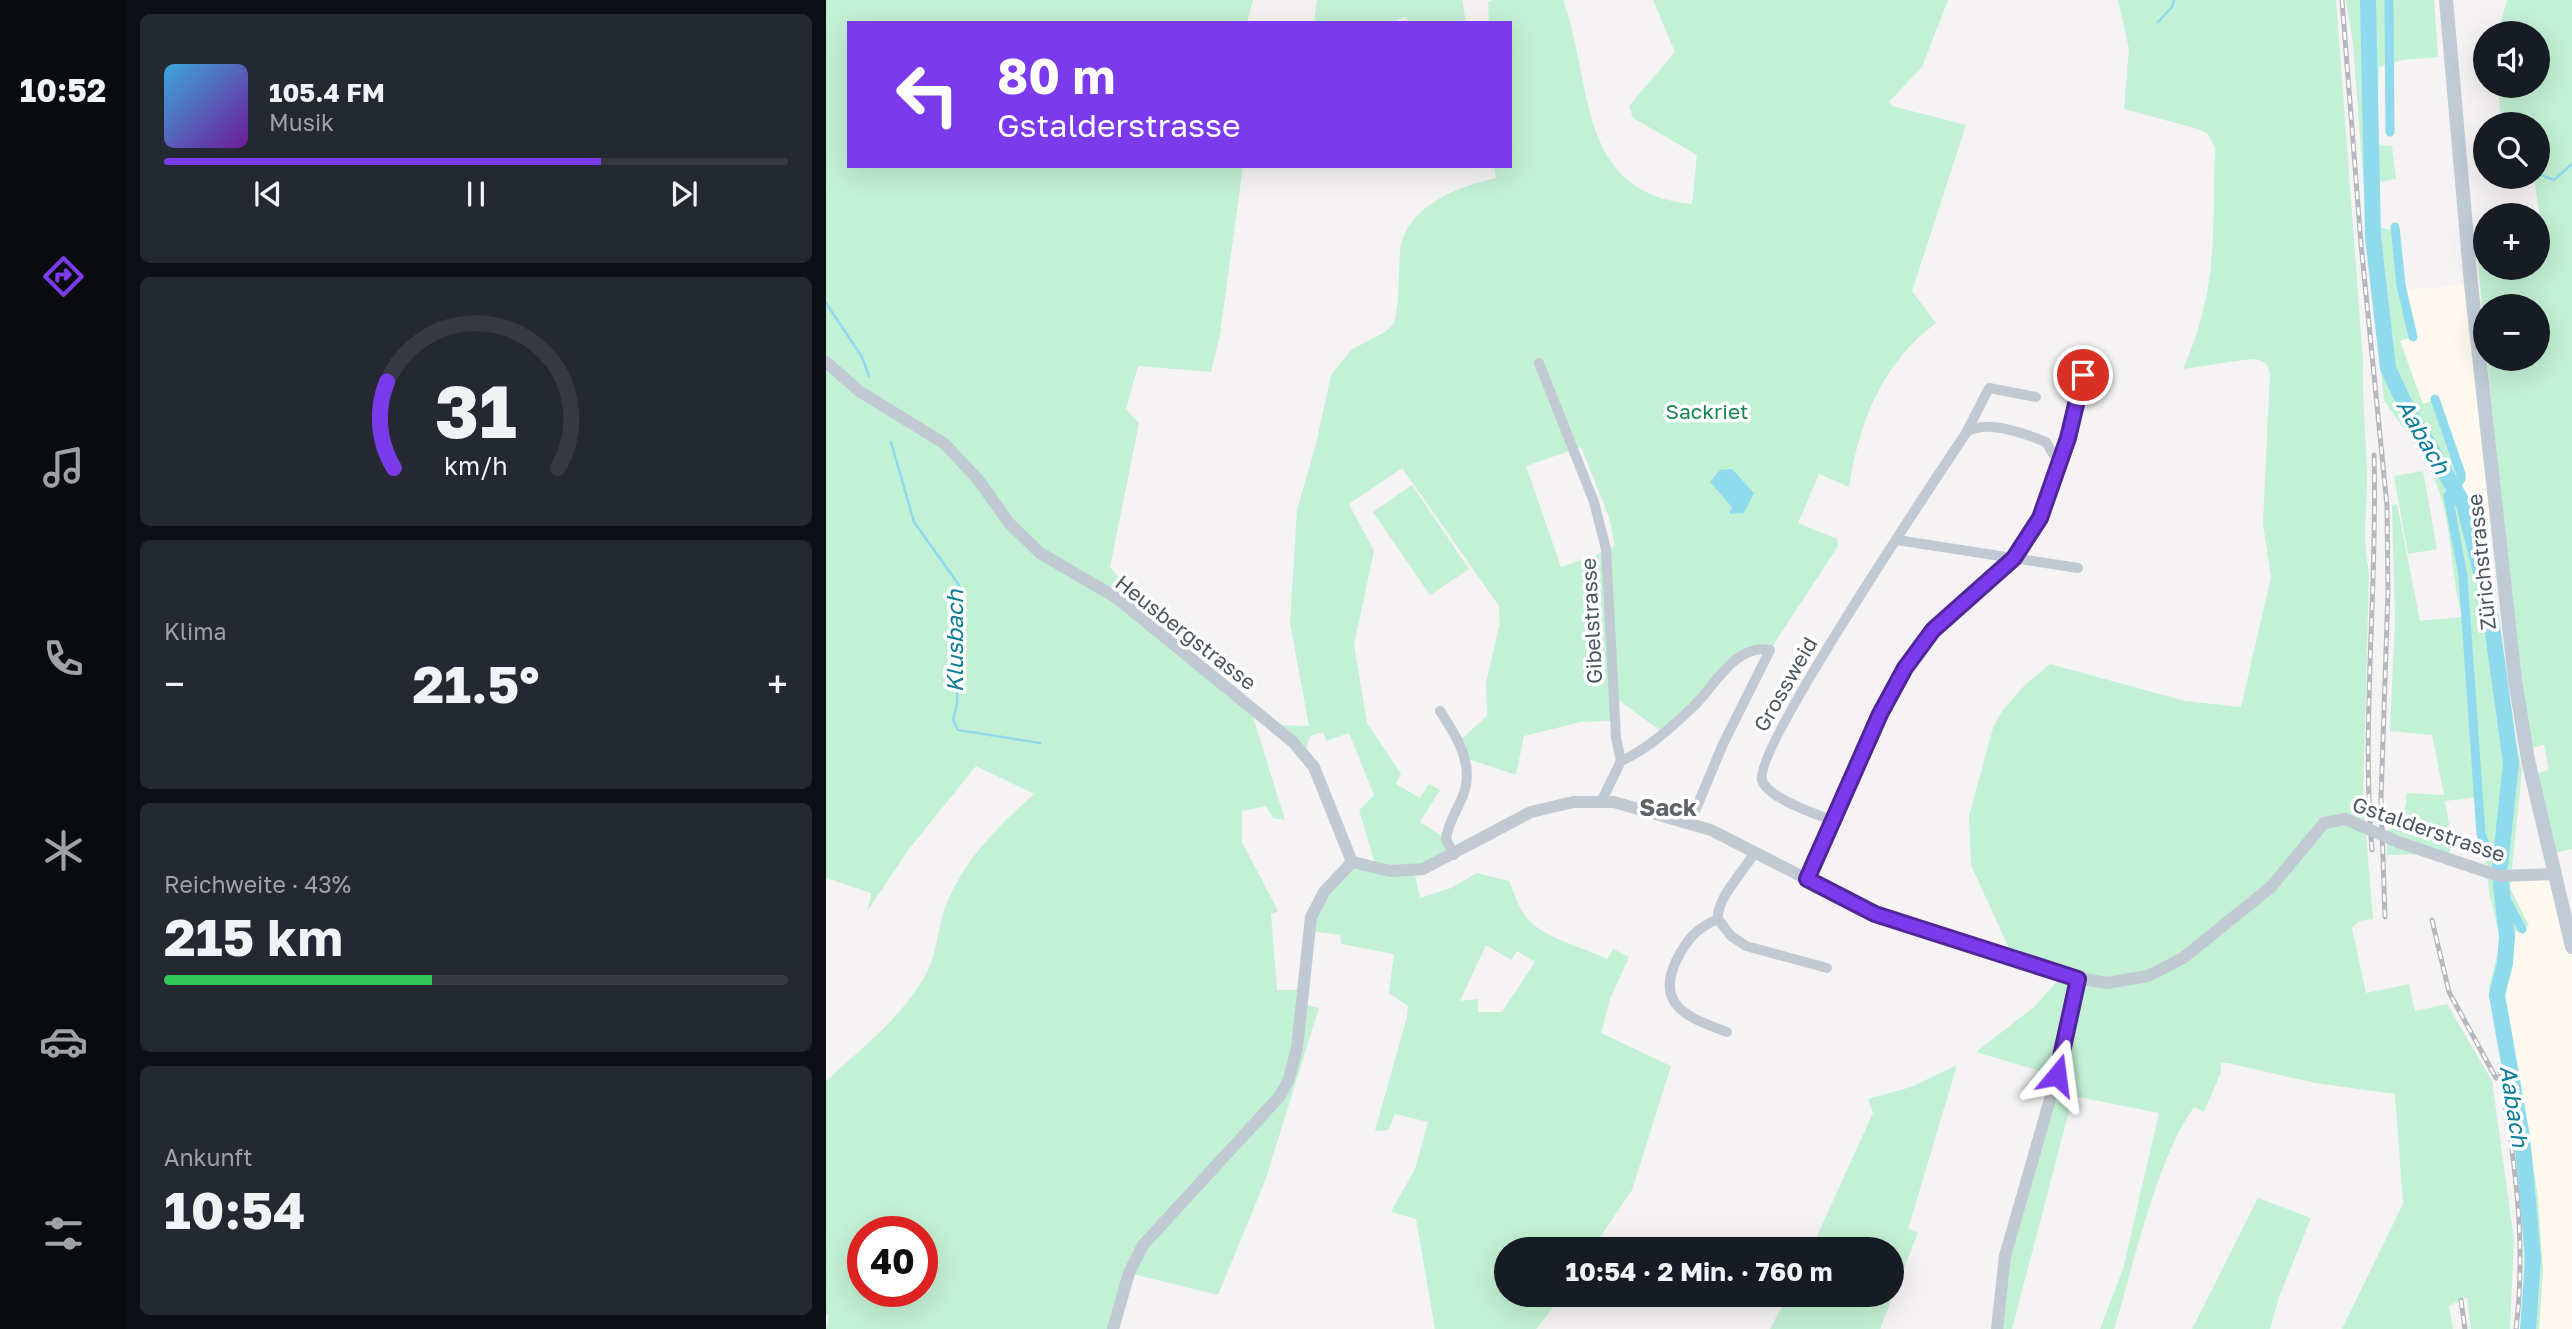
<!DOCTYPE html>
<html lang="de">
<meta charset="utf-8">
<style>
body{margin:0;font-family:"Golos Text",sans-serif;background:#242831;color:#f1f3f6;height:100vh;display:flex;flex-direction:column;font-size:26px;white-space:nowrap}
*{box-sizing:border-box;margin:0}
p{font-size:23px;color:#9ea1a6}
.icon{flex:none;width:38px;height:38px;fill:none;stroke:currentColor;stroke-width:2;stroke-linecap:round;stroke-linejoin:round}
.map{position:relative;flex:1;overflow:hidden}
.side{display:flex;flex-direction:column;gap:14px;padding:14px;background:#0d0f14;width:700px}
.side>*{flex:none}
.top-card{position:absolute;left:21px;top:21px;width:665px;height:147px;border-radius:0px;box-shadow:0 7px 28px #0002;background:#7c3aed;color:#fff;overflow:hidden}
.buttons{position:absolute;left:1647px;top:21px;display:grid;gap:14px}
.buttons a{display:grid;place-items:center;width:77px;height:77px;border-radius:50%;background:#171b24;box-shadow:0 7px 28px #0002;font-size:35px}
.speed{position:absolute;left:21px;top:1216px;display:flex;gap:14px;font-size:35px;font-weight:700;text-align:center}
.speed>*{display:grid;place-content:center;width:91px;height:91px;border-radius:50%;background:#171b24;box-shadow:0 7px 28px #0002;line-height:1}
.speed .limit{border:10px solid #d22;background:#fff;color:#111}
.pin{position:absolute;display:grid;place-items:center;width:60px;height:60px;color:#fff;margin:-30px;border:4px solid #fff;border-radius:50%;box-shadow:0 2px 7px #0007}
.me{position:absolute;width:77px;margin:-38px;rotate:16deg;stroke-linejoin:round;filter:drop-shadow(0 0 5px #0008)}
.turn{display:flex;align-items:center;gap:24px;height:147px;padding:0 35px;font-size:32px}
.turn .icon{width:91px;height:91px;stroke-width:2.5}
.turn b{display:block;font-size:49px;line-height:60px}
.big{font-size:52px;font-weight:700;line-height:1.1}
.side .card{flex:1;display:flex;flex-direction:column;justify-content:center;gap:10px;min-width:0;padding:0 24px;border-radius:10px;background:#242831}
.side .dial{align-items:center;gap:0}
.dial svg{height:182px;overflow:visible;fill:none;stroke:#363941;stroke-width:7;stroke-linecap:round;text-anchor:middle}
.dial text{fill:#f1f3f6;stroke:none}
.song{display:flex;align-items:center;gap:21px}
.cover{width:84px;height:84px;border-radius:10px;background:linear-gradient(135deg,hsl(200 70% 55%),hsl(280 70% 35%))}
.played{height:7px;border-radius:4px;background:linear-gradient(90deg,#7c3aed 70%,#363941 70%)}
.keys{display:flex;justify-content:space-around;direction:ltr}
.heat{display:flex;justify-content:space-between;align-items:center;font-size:38px;direction:ltr}
.charge{height:10px;border-radius:5px;background:linear-gradient(90deg,#34c759 43%,#363941 0)}
.trip{position:absolute;left:668px;top:1237px;width:410px;height:70px;border-radius:35px;background:#171b24;box-shadow:0 7px 28px #0002;font-weight:700;line-height:70px;text-align:center}
main{display:flex;flex:1;min-height:0}
.tabs{display:flex;flex-direction:column;width:126px;justify-content:space-around;align-items:center;background:#090b0e;color:#9ea1a6}
.tabs .icon{width:49px;height:49px}
.tabs .current{color:#7c3aed}
.tabs b{font-size:32px;color:#f1f3f6}
.map>svg:first-child{display:block}
.commercial{fill:#fdf9ef}
.green{fill:#c3f1d5;fill-rule:evenodd}
.water{fill:#90daee}
.lines{fill:none;stroke-linecap:round;stroke-linejoin:round}
.stream{stroke:#90daee;stroke-width:2.5}
.canal{stroke:#90daee;stroke-width:9}
.river{stroke:#90daee;stroke-width:16}
.minor{stroke:#c1cad2;stroke-width:10}
.tertiary{stroke:#c1cad2;stroke-width:12}
.secondary{stroke:#c1cbd6;stroke-width:14}
.rail-casing{stroke:#b5b8bd;stroke-width:5}
.rail{stroke:#fff;stroke-width:2.5;stroke-dasharray:8;stroke-linecap:butt}
.tertiary-bridge{stroke:#c1cad2;stroke-width:12}
.route-casing{stroke:#51269a;stroke-width:18}
.route{stroke:#7c3aed;stroke-width:12}
.labels{text-anchor:middle;dominant-baseline:central;stroke-width:7;stroke-linejoin:round;paint-order:stroke}
.park-label{font-size:21px;fill:#17864f;stroke:#fff}
.street-label{font-size:21px;fill:#4a5661;stroke:#fff}
.water-label{font-size:23px;font-style:italic;fill:#0c7c9b;stroke:#fff}
.quarter-label{font-size:24px;font-weight:bold;fill:#5f6368;stroke:#fff}
</style>
<main>
<nav class="tabs">
<b>10:52</b>
<svg class="icon current" aria-label="directions" viewBox="0 0 24 24"><path d="M12 3l9 9-9 9-9-9zM9 14v-3h6M13 9l2 2-2 2"/></svg>
<svg class="icon" aria-label="music" viewBox="0 0 24 24"><path d="M9 18V5l10-2v13"/><circle cx="6" cy="18" r="3"/><circle cx="16" cy="16" r="3"/></svg>
<svg class="icon" aria-label="phone" viewBox="0 0 24 24"><path d="M5 4h4l2 5-3 2q2 4 5 5l2-3 5 2v4C11 20 4 13 5 4z"/></svg>
<svg class="icon" aria-label="climate" viewBox="0 0 24 24"><path d="M12 3v18M4 7l16 10M4 17L20 7"/></svg>
<svg class="icon" aria-label="car" viewBox="0 0 24 24"><path d="M5 17H2v-5l4-1 3-4h7l3 4 3 1v5h-3M9 17h6M6 11h13"/><circle cx="7" cy="17" r="2"/><circle cx="17" cy="17" r="2"/></svg>
<svg class="icon" aria-label="filters" viewBox="0 0 24 24"><path d="M4 7h16M4 17h16"/><circle cx="9" cy="7" r="2"/><circle cx="15" cy="17" r="2"/></svg>
</nav>
<section class="side">
<div class="card">
<div class="song"><i class="cover"></i><div><b>105.4 FM</b><p>Musik</p></div></div>
<div class="played"></div>
<div class="keys"><svg class="icon" aria-label="previous" viewBox="0 0 24 24"><path d="M18 5L8 12l10 7zM5 5v14"/></svg><svg class="icon" aria-label="pause" viewBox="0 0 24 24"><path d="M8 5v14M16 5v14"/></svg><svg class="icon" aria-label="next" viewBox="0 0 24 24"><path d="M6 5l10 7-10 7zM19 5v14"/></svg></div>
</div>
<div class="card dial"><svg viewBox="0 0 100 80">
<path d="M14 69A42 42 0 1 1 86 69"/>
<path d="M14 69A42 42 0 0 1 11 31" stroke="#7c3aed"/>
<text x="50" y="56" font-size="32" font-weight="700">31</text>
<text x="50" y="72" font-size="11">km/h</text>
</svg></div>
<div class="card"><p>Klima</p>
<div class="heat"><a>−</a><b class="big">21.5°</b><a>+</a></div>
</div>
<div class="card"><p>Reichweite · 43%</p><b class="big">215 km</b><div class="charge"></div></div>
<div class="card"><p>Ankunft</p><b class="big">10:54</b></div>
</section>
<div class="map">
<svg width="1746" height="1329" viewBox="0 0 1746 1329">
<rect width="100%" height="100%" fill="#f5f3f3"/>
<g class="commercial">
<polygon points="1638,285 1654,398 1667,528 1654,529 1650,510 1632,485 1611,400 1597,404 1574,341 1589,336 1578,290"/>
<polygon points="1730,874 1746,947 1746,1329 1713,1329 1717,1271 1712,1199 1703,1134 1676,996 1687,949 1688,898 1684,888 1685,877"/>
</g>
<g class="green">
<path d="M0,0H427L421,23H23V166H417L394,334L385,372L312,366L300,409L313,423L284,567L311,599V614L424,707L459,820L447,818L440,806L416,811V842L452,911L445,914L451,990H477L476,1004L493,1008L439,1181L392,1295L303,1273L287,1329H0L3,1316L0,1314V1081C36,1048 78,1016 101,972C111,952 111,932 118,911C135,863 171,827 208,794L150,766L83,849L42,910L45,893L0,878ZM37,1232H96V1292H37Z"/>
<polygon points="491,0 636,0 640,23 584,23 579,17 565,23 488,23"/>
<path d="M667,0H737C768,84 749,193 866,204L871,155L807,118L803,106L849,52L827,0H1122L1096,67L1063,102L1066,106L1140,125L1086,291L1110,323C1056,363 1033,422 1023,487L993,474L972,523L1011,539L1012,546L944,650L918,655L836,732L791,699L783,549L789,546L783,517L755,447L700,466L735,567L778,552L787,721L755,722L698,736L690,775L639,758L633,741L661,716L660,683L674,623L673,606L576,468L523,504L548,551L528,645L541,723L575,774L570,784L594,798L603,784L614,790L594,822L620,839L628,855L588,870L594,898L625,888L651,873L683,881C688,892 692,907 699,916C714,937 759,948 781,959L787,949L803,957L784,999L775,1033L845,1066L806,1190L766,1249L681,1250V1295H737L710,1329H609L590,1219L565,1212L589,1169L602,1122L569,1114L562,1130L549,1131L581,1017L582,1006L563,993L568,954L515,944L514,935L482,931L519,868L550,867L533,810L548,795L523,733L500,741L497,732L484,736L479,755L448,725L483,726L464,623L471,510L490,444L505,375L525,350L559,332L568,324C574,301 572,276 574,253C578,207 630,187 670,178L668,166H684V23H663L662,2ZM660,945L685,960L691,951L709,962L676,1012H652V999L634,1001Z"/>
<path d="M1292,0H1510L1537,361C1536,399 1540,436 1541,475C1541,507 1536,540 1543,572L1537,796L1547,919L1533,921L1526,928L1540,993L1583,984L1589,1011L1621,1004L1666,1081L1688,1239L1684,1329H1645L1641,1297L1623,1306L1627,1329H1516L1577,1204L1569,1094L1489,1083L1402,1063H1395V1072L1378,1112L1368,1107C1330,1160 1308,1265 1288,1329H1274L1297,1269L1333,1113L1247,1096L1186,1329H1171V1309L1231,1076L1150,1052L1208,1007L1237,975L1187,957L1145,865L1143,816L1167,728L1176,711L1199,685L1224,664L1359,701L1415,707L1445,577L1437,524L1444,373C1442,363 1436,359 1425,359L1357,369C1393,288 1386,234 1389,148L1382,134L1372,129L1298,109L1303,49Z"/>
<path d="M1520,0H1608L1612,57L1576,60L1553,67L1550,145L1566,146L1570,179L1553,182L1550,151L1552,226L1572,233L1578,290L1589,336L1574,341L1597,404L1611,399L1636,472L1632,485L1650,510L1669,601L1688,734L1696,770L1684,888L1703,926L1687,932V949L1676,996L1703,1134L1712,1199L1717,1271L1713,1329H1695L1698,1279L1697,1203L1688,1126L1663,987L1675,941L1663,892L1653,797L1619,801L1626,842L1621,861L1603,854L1561,855V831C1574,821 1582,810 1580,793L1618,795L1606,735L1564,731L1569,621L1566,505L1571,504L1594,621L1636,617C1624,573 1627,526 1610,483C1597,449 1577,430 1558,400L1542,243L1527,44Z"/>
<polygon points="1681,0 1746,0 1746,849 1725,854 1706,775 1723,770 1718,745 1705,748 1688,629 1661,359 1712,359 1712,306 1659,306 1659,338 1651,253 1659,254 1659,268 1712,268 1712,246 1718,244 1708,177 1712,177 1712,124 1685,124 1674,112 1672,86 1712,86 1712,33 1672,33"/>
<polygon points="1597,471 1611,549 1582,554 1568,476"/>
<polygon points="586,485 643,569 604,595 547,512"/>
<polygon points="1131,1065 1082,1229 1092,1233 1054,1329 944,1329 962,1295 1066,1295 1066,1250 985,1249 1047,1113 1042,1099 1085,1087"/>
<polygon points="1432,1198 1485,1218 1453,1297 1444,1329 1366,1329"/>
</g>
<polygon class="water" points="906,469 928,493 918,513 903,514 906,507 884,482 894,470"/>
<g class="lines">
<g class="stream">
<polyline points="1332,22 1346,7 1348,0"/>
<polyline points="1712,174 1728,180 1746,164"/>
<polyline points="0,303 36,357 43,376"/>
<polyline points="65,442 88,522 133,585 131,704 127,720 132,730 214,743"/>
</g>
<g class="canal">
<polyline points="1563,0 1564,132"/>
<polyline points="1569,227 1575,285 1587,337"/>
<polyline points="1609,399 1635,474 1635,479 1622,496 1637,576 1655,834 1659,844 1673,861"/>
<polyline points="1675,890 1696,929"/>
</g>
<g class="river">
<polyline points="1542,0 1547,237 1562,368 1581,409 1638,505 1663,604 1685,763 1674,866"/>
<polyline points="1675,884 1681,937 1679,963 1671,995 1696,1137 1707,1259 1702,1329"/>
</g>
<g class="minor">
<polyline points="713,363 768,502 780,549 790,738 795,761 776,800"/>
<polyline points="1140,433 1163,388 1210,397"/>
<polyline points="1232,462 1242,438 1257,375"/>
<polyline points="1071,540 1252,568"/>
<path d="M614,711C631,737 650,766 636,798C630,812 622,823 620,839L628,855"/>
<path d="M795,761C821,750 848,725 869,705C889,685 910,643 944,650L897,744L864,823"/>
<path d="M929,852C918,871 890,899 892,919L905,936L920,946L1001,968"/>
<path d="M981,879C1016,806 1040,725 1085,658C1112,617 1157,595 1188,558C1211,530 1224,497 1232,462L1220,442C1200,434 1158,418 1140,433C1111,477 928,749 936,780C941,798 990,814 1008,821"/>
<path d="M892,919C871,928 862,938 851,959C828,1006 863,1018 901,1032"/>
</g>
<g class="tertiary">
<polyline points="0,362 33,391 119,444 154,482 183,523 214,553 291,598 467,742 488,767 526,862"/>
<polyline points="1572,842 1673,876 1730,874"/>
<polyline points="526,862 565,871 597,869 705,812 747,802 788,802 885,830 1049,914 1237,975 1281,983 1322,976 1357,958 1445,887 1498,823 1519,819"/>
<polyline points="287,1329 303,1273 317,1245 454,1096 463,1079 471,1048 485,917 498,892 526,862"/>
<polyline points="1171,1329 1179,1256 1239,1047 1252,979"/>
</g>
<polyline class="secondary" points="1620,0 1645,284 1689,680 1702,760 1746,947"/>
<g class="rail-casing">
<g id="rail">
<polyline points="1516,0 1535,244 1561,506 1562,592 1555,798 1559,917"/>
<path d="M1546,850C1535,718 1552,587 1548,455"/>
<polyline points="1606,920 1623,992 1670,1078"/>
<path d="M1673,1066C1688,1154 1701,1240 1690,1329"/>
<polyline points="1635,1300 1639,1329"/>
</g>
</g>
<use href="#rail" class="rail"/>
<polyline class="tertiary-bridge" points="1519,819 1572,842"/>
</g>
<g class="lines">
<g class="route-casing">
<polyline id="route" points="1231,1075 1252,979 1049,914 981,879 1054,714 1079,668 1107,630 1188,558 1214,518 1242,438 1257,375"/>
</g>
<use href="#route" class="route"/>
</g>
<g class="labels">
<g class="park-label">
<text x="881" y="411">Sackriet</text>
</g>
<g class="street-label">
<text transform="translate(1655 562) rotate(-96)">Zürichstrasse</text>
<text transform="translate(765 621) rotate(-93)">Gibelstrasse</text>
<text transform="translate(360 632) rotate(38)">Heusbergstrasse</text>
<text transform="translate(959 684) rotate(-60)">Grossweid</text>
<text transform="translate(1603 829) rotate(19)">Gstalderstrasse</text>
</g>
<g class="water-label">
<text transform="translate(1598 436) rotate(60)">Aabach</text>
<text transform="translate(128 641) rotate(-90)">Klusbach</text>
<text transform="translate(1689 1106) rotate(81)">Aabach</text>
</g>
<g class="quarter-label">
<text x="842" y="806">Sack</text>
</g>
</g>
</svg>
<div class="buttons">
<a><svg class="icon" aria-label="sound" viewBox="0 0 24 24"><path d="M4 9h4l5-4v14l-5-4H4zM17 9q2 3 0 6"/></svg></a>
<a><svg class="icon" aria-label="search" viewBox="0 0 24 24"><circle cx="10" cy="10" r="6"/><path d="M15 15l6 6"/></svg></a>
<a>+</a>
<a>−</a>
</div>
<div class="speed"><div class="limit">40</div></div>
<div class="pin" style="left:1257px;top:375px;background:#d93025"><svg class="icon" aria-label="arrive" viewBox="0 0 24 24"><path d="M6 21V4h12l-3 4 3 4H6"/></svg></div>
<svg class="me" style="left:1231px;top:1075px" viewBox="-20 -20 40 40"><path d="M0-17L14 15 0 8-14 15z" fill="#7c3aed" stroke="#fff" stroke-width="4"/></svg>
<div class="trip">10:54 · 2 Min. · 760 m</div>
<div class="top-card">
<div class="turn"><svg class="icon" aria-label="left" viewBox="0 0 24 24"><path d="M17 20v-9H6M10 6l-5 5 5 5"/></svg><div><b>80 m</b>Gstalderstrasse</div></div>
</div>
</div>
</main>
